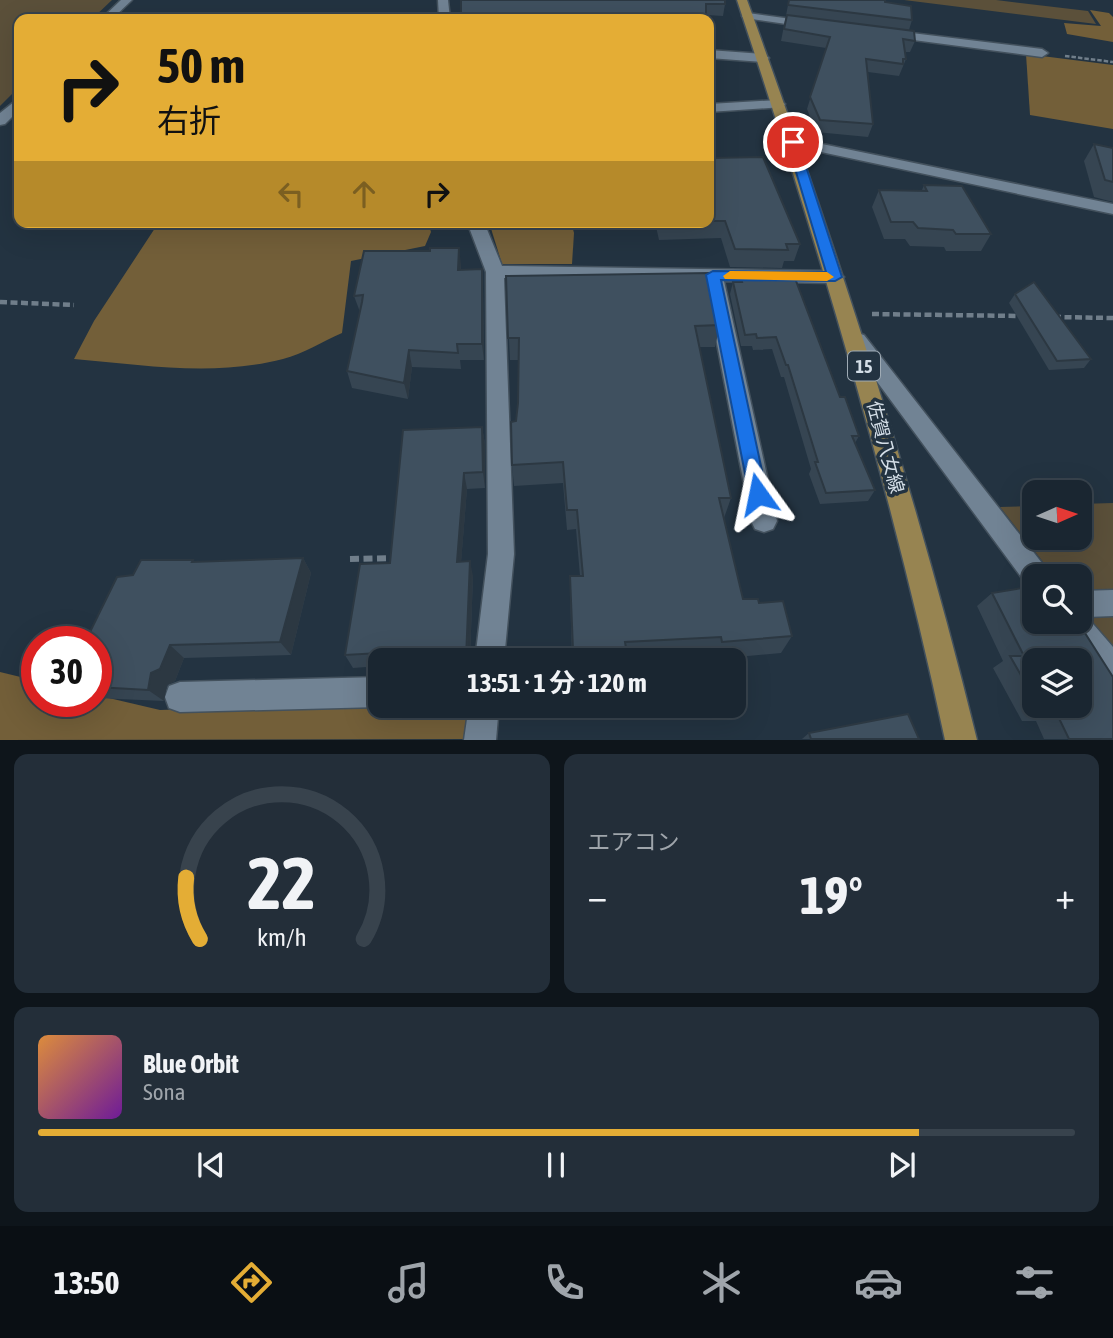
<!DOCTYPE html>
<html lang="ja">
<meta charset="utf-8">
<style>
body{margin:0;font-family:"Asap Condensed","Noto Sans JP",sans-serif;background:#232e39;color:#f1f3f6;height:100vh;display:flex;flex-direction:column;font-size:26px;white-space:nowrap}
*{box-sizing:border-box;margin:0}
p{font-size:23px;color:#9fa5ab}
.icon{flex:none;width:38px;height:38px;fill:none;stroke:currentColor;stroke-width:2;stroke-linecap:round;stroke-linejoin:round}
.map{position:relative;height:740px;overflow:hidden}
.drawer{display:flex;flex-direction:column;gap:14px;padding:14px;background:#0e151b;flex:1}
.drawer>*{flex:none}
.guide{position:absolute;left:14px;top:14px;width:700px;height:214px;border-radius:14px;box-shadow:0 7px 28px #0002,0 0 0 2px #38434d;background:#e4ad35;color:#111;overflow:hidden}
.needle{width:46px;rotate:87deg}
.tools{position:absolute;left:1022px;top:480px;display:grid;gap:14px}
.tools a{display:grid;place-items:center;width:70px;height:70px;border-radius:14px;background:#1a2631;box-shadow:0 7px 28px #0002,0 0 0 2px #38434d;font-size:35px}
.speed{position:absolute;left:21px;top:626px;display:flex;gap:14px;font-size:35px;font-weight:700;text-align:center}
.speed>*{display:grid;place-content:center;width:91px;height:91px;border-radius:50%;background:#1a2631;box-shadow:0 7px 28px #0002,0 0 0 2px #38434d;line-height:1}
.speed .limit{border:10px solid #d22;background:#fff;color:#111}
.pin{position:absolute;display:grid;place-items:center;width:60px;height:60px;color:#fff;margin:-30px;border:4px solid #fff;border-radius:50%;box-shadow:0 2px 7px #0007}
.me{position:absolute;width:77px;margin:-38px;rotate:348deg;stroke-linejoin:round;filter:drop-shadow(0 0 5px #0008)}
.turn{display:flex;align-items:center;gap:24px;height:147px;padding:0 28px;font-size:32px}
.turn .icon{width:91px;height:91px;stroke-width:2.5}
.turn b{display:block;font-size:49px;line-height:60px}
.lanes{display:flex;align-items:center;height:66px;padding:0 28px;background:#0003;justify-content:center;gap:35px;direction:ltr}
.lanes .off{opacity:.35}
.big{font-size:52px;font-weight:700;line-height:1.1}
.drawer .widget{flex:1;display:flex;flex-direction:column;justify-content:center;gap:10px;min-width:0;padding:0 24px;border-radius:14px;background:#232e39}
.drawer .dial{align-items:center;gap:0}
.dial svg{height:182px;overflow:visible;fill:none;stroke:#38434d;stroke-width:7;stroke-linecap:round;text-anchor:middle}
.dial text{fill:#f1f3f6;stroke:none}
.song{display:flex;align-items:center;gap:21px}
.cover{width:84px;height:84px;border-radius:10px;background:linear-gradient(135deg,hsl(30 70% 55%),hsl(280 70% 35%))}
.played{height:7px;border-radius:4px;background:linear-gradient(90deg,#e4ad35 85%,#38434d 85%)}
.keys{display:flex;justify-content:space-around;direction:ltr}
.heat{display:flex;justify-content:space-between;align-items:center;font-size:38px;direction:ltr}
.drawer .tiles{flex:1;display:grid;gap:14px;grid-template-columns:1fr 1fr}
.widget:last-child{grid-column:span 2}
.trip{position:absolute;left:368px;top:648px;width:378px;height:70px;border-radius:14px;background:#1a2631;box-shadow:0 7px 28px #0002,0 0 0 2px #38434d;font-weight:700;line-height:70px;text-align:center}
.tabs{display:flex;height:112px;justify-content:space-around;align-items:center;background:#0a0f14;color:#9fa5ab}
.tabs .icon{width:49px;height:49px}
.tabs .active{color:#e4ad35}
.tabs b{font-size:32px;color:#f1f3f6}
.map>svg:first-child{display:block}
.green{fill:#5b503a}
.forest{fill:#735f39}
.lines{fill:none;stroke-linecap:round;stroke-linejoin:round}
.service-casing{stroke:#43515d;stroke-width:3}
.minor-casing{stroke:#43515d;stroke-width:3}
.primary-casing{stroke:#43515d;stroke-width:3}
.path-far2{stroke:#707e8a;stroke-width:2.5;stroke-dasharray:4.5 2;stroke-linecap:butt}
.path-far1{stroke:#707e8a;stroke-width:4.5;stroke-dasharray:7 3.5;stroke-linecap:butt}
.path{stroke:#707e8a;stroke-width:6;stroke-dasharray:9 4.5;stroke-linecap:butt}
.service{fill:#718394;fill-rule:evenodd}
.minor{fill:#718394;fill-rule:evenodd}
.primary{fill:#978451;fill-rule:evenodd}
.wall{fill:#364552;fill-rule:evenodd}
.shaded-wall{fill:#2c3842}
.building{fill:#3f505f;stroke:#2c3842;stroke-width:2}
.route{fill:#1a73e8;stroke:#114b97;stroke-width:2}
.slow{fill:#f59e0b}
.labels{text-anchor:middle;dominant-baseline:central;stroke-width:7;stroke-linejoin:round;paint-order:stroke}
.shield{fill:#233341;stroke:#9fabb5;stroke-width:2}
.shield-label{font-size:18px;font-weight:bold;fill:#d4dee7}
.street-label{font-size:19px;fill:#d4dee7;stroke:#233341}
</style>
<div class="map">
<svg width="1113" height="740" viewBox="0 0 1113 740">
<rect width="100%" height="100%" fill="#233341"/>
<g class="green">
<polygon points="0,0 112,0 92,19 19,19 19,87 0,106"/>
<polygon points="904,0 996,0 1088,11 1096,24"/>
<polygon points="1113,503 1113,648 1080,608 1080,576 1054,576 1000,507 1034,506 1034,537 1080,537 1080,504"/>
</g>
<g class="forest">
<polygon points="1090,10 1109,13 1113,17 1113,42 1067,34 1064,23 1101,26"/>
<polygon points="1026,54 1113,65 1113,129 1030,115"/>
<path d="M159,222H428L431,232L425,246L351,261L342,333C323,341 303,354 283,359C213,377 144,365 74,359L94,321Z"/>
<polygon points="489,222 571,222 574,233 572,264 502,264"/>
<polygon points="0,672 37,681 37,702 96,702 96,695 160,710 380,703 380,705 468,705 464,739 0,740"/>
</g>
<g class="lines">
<g class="service-casing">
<polygon id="service" points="709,50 763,54 769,58 763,62 709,58"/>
</g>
<g class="minor-casing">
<g id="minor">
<polygon points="121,0 132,0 112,19 101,19"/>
<polygon points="438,0 448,0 450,19 439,19"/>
<polygon points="748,13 814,22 820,25 814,28 744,18 742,16"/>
<polygon points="887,30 1042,49 1048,53 1042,57 883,36 883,32"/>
<polygon points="19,98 19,110 5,124 0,125 0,113"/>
<polygon points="778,100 785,104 783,107 709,112 709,104"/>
<polygon points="793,138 1113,204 1113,214 788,145 786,142"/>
<polygon points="467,222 484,222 502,266 835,271 844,277 835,283 724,281 777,521 773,529 764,532 755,529 751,521 705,281 504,278 514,554 504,660 475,660 488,554 486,272"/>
<polygon points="857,333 864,335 1045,567 1049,576 1034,576 1034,588 1027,585 850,345 847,340 850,335"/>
<polygon points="1113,590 1113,616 1087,617 1113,647 1113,684 1103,679 1062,631 1058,621 1080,621 1080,591"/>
<polygon points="380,677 380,705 384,705 380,707 180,712 169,708 165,697 169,686 180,682"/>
<polygon points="469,705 499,705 496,740 464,740"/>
</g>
</g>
<g class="primary-casing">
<path id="primary" d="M737,0H747C835,243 915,488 977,740H945C891,488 818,244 737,0Z"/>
</g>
<polyline class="path-far2" points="1065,56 1113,62"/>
<g class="path-far1">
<polyline points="0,302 74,305"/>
<polyline points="872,314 1021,316"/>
<polyline points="1054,317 1113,318"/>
</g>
<polyline class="path" points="350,559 394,558"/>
<use href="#service" class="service"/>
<use href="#minor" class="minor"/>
<use href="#primary" class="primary"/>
</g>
<g class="wall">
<polygon points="461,0 725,4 723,16"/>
<polygon points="789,0 885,2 912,20 909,30 915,41 910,52 905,52 906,59 899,76 868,72 873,124 868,137 816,132 807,109 826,48 781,41"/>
<polygon points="1094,144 1113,148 1113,202 1094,197 1084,161"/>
<polygon points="709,158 800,244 794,261 784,261 782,268 730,267 721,238 659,240 655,222 709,222"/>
<polygon points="924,185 991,234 981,251 946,251 944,247 910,246 905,239 884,239 872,207 879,190 922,190"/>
<polygon points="461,264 461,270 483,286 484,360 460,360 461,369 412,367 408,399 352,388 347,371 360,312 354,296"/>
<polygon points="739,272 840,397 859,436 855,443 875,490 868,501 820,504 809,474 811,469 784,377 781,377 772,349 753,350 752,346 741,346 730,294 733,282 736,282"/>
<polygon points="506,276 720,325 715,347 699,347 731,498 724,518 743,599 759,603 792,636 781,653 715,659 713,653 624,658 623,660 572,660 570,594 570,576 580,576 576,529 567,530 563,483 514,486 512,465 518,403 518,360 510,360"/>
<polygon points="1015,294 1091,359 1084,368 1049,370 1009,303"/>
<polygon points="482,427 485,444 485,488 467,489 461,562 473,576 470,660 380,660 380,666 353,668 345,655"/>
<polygon points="303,558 311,573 291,655 184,658 175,681 167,685 164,701 96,698 96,642 133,575 195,562"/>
<path d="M992,593L1075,629L1113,739H1044L1036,721H1022L993,668L1003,661L977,606ZM1034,660L1080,705H1034Z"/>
<polygon points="809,733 919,739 802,739"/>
</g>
<g class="shaded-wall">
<polygon points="459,248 461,264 460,286 458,270"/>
<polygon points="482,269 483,286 484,360 482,344"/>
<polygon points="409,350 412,367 408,399 404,383"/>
<polygon points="482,427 485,444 485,488 483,472"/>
<polygon points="464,473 467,489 460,576 457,562"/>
<polygon points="303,558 311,573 291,655 280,642"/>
<polygon points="470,561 473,576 470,660 467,660"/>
<polygon points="170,645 184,658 175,681 167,685 164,701 148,690 151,673"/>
</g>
<g class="building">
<polygon points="461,0 725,0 725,4 706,4 706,19 461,19"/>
<polygon points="789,0 885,0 885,2 911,6 912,20 788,5"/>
<polygon points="787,15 914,31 915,41 903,39 906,59 903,59 903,64 866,59 873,124 820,120 810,97 830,37 784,29"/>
<polygon points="1094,144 1113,148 1113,182 1105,180"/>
<polygon points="763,157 800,244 786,244 788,250 735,249 725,221 709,221 709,158"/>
<polygon points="924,185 962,186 991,234 956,234 953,230 918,228 913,222 891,222 879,190 927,191"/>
<polygon points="430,248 459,248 458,270 482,269 482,344 457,344 458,353 409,350 404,383 347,371 362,302 363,295 354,296 364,251 430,251"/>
<polygon points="739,272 793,273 840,397 845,397 859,436 852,436 875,490 826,493 815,462 818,462 788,365 786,365 776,337 757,338 756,334 745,335 733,282 742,282"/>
<polygon points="710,273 720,325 695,326 731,498 719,498 743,599 758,599 759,603 783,601 792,636 722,642 721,637 625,642 626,648 573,650 570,576 583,576 577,510 567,510 563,462 512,465 511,422 516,421 518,403 519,338 508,338 506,276"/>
<polygon points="1034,282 1091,359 1057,361 1015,294"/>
<polygon points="482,427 483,472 464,473 457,562 470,561 466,659 455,660 397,660 397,652 345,655 360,564 390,563 403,430"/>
<polygon points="303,558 280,642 170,645 160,669 151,673 148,690 96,687 96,642 85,642 117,577 133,575 141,560 193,560 192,562"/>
<polygon points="1034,586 1034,621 1071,621 1075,629 1083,630 1113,677 1113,739 1069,739 1055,710 1041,710 1038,705 1080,705 1080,660 1034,660 1034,698 1010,656 1024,656 992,593"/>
<polygon points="908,714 919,739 811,739 809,733"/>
</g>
<polygon class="route" points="789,140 798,142 842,277 835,281 721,280 767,494 764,500 758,502 751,500 749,494 706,275 713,271 826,272 787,142"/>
<polygon class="slow" points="730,271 827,272 834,277 827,281 725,279 723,276"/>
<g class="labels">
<rect class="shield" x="848" y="351.5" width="32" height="29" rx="5"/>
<g class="shield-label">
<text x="864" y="366">15</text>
</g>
<g class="street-label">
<text transform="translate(886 447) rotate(75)">佐賀八女線</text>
</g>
</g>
</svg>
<div class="tools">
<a><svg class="needle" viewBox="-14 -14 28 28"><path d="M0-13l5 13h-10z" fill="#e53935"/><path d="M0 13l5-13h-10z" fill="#9fa5ab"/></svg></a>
<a><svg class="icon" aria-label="search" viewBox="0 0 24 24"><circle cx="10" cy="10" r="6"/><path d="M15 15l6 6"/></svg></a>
<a><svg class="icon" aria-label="layers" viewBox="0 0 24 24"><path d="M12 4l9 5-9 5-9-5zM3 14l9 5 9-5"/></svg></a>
</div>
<div class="speed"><div class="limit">30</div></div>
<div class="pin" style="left:793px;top:142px;background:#d93025"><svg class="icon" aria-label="arrive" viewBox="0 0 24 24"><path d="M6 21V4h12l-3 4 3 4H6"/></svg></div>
<svg class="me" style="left:758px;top:494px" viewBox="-20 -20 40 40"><path d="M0-17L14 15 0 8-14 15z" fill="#1a73e8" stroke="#fff" stroke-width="4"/></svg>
<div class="trip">13:51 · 1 分 · 120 m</div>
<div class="guide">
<div class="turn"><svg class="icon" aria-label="right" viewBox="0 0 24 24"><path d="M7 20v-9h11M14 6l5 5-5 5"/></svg><div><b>50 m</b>右折</div></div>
<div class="lanes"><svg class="icon off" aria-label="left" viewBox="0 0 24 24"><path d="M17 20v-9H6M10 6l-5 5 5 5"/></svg><svg class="icon off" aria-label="ahead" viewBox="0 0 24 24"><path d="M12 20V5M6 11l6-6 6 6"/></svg><svg class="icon" aria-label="right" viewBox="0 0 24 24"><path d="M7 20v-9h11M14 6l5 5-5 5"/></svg></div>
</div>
</div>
<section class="drawer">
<div class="tiles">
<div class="widget dial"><svg viewBox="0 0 100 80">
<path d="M14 69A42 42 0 1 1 86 69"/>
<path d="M14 69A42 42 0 0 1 8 42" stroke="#e4ad35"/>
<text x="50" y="56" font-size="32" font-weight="700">22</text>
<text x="50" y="72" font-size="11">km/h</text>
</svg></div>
<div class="widget"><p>エアコン</p>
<div class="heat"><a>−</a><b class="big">19°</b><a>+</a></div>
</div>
<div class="widget">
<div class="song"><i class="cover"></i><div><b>Blue Orbit</b><p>Sona</p></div></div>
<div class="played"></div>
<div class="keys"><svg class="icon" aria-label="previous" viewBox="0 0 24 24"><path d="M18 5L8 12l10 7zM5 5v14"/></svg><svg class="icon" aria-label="pause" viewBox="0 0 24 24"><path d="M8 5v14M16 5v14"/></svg><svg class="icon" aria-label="next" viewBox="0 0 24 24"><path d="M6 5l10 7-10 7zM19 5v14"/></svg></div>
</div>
</div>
</section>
<nav class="tabs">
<b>13:50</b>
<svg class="icon active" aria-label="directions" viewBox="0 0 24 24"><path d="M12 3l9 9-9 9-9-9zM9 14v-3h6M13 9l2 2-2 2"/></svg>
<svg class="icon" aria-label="music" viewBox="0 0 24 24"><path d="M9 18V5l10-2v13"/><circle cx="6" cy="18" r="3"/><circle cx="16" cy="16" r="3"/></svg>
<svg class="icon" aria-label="phone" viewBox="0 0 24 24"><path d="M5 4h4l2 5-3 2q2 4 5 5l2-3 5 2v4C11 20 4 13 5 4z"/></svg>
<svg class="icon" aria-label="climate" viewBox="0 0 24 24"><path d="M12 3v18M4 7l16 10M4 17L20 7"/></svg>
<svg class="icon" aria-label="car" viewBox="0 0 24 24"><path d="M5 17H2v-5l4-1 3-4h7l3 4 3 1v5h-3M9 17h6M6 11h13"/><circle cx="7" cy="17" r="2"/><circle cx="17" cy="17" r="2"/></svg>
<svg class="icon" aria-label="filters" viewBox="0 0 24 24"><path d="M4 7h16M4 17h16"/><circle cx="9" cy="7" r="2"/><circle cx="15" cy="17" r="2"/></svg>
</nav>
